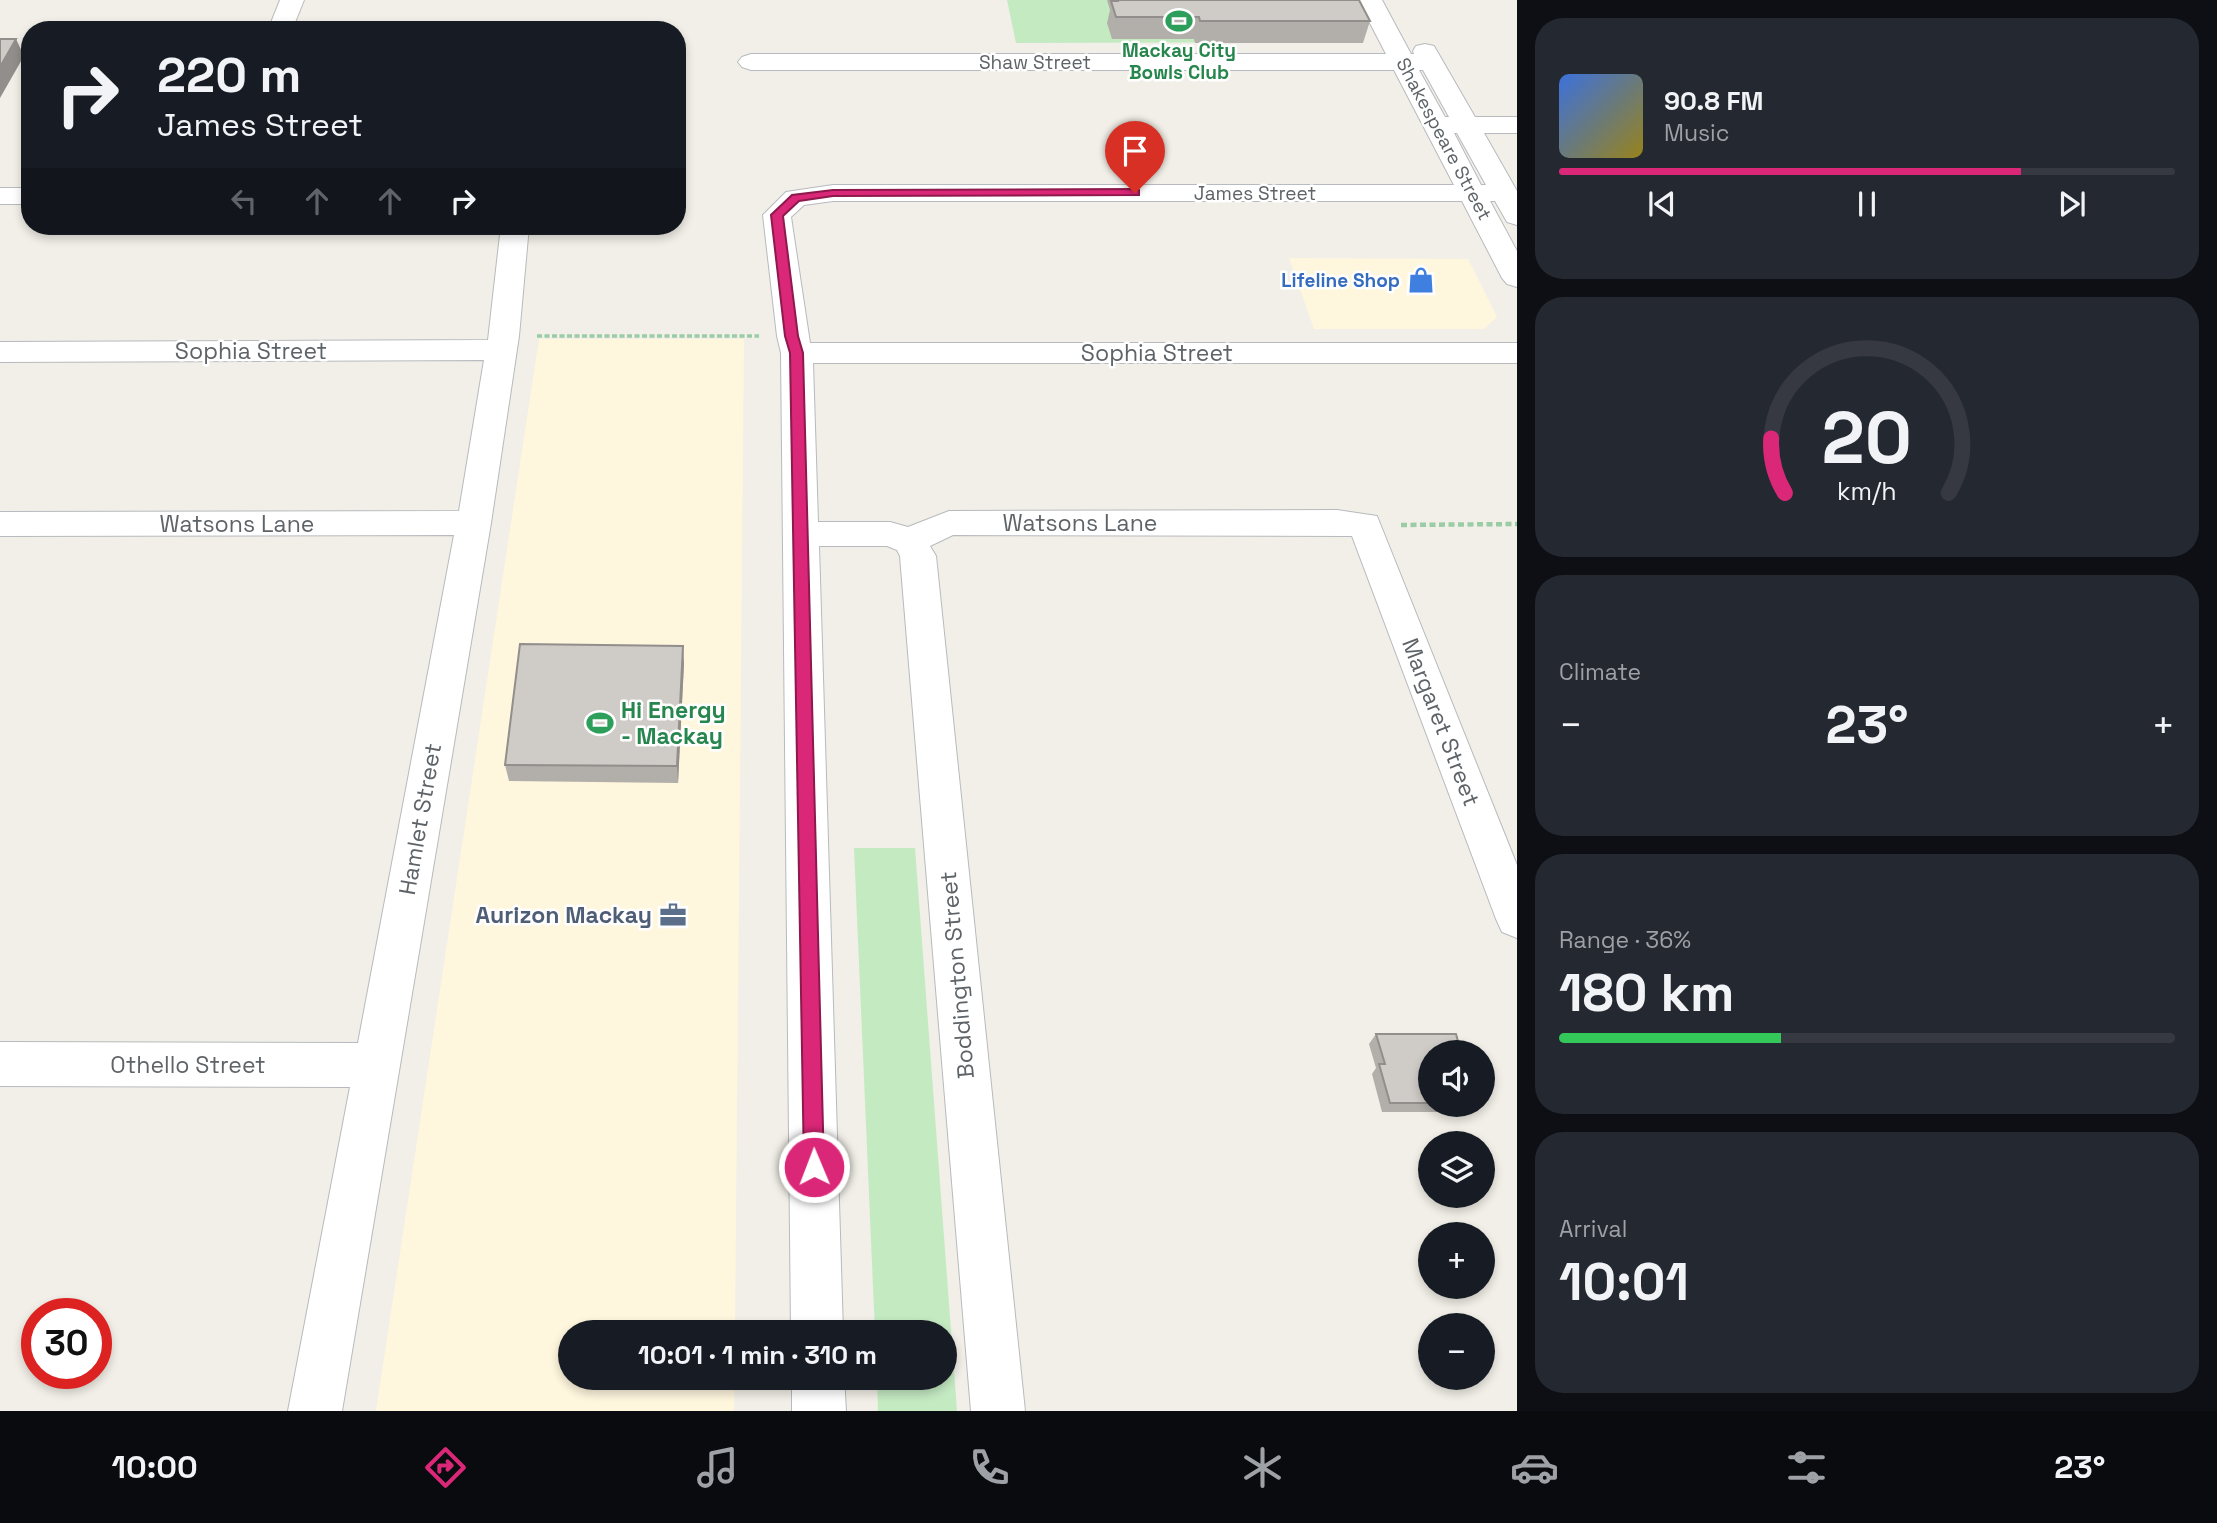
<!DOCTYPE html>
<meta charset="utf-8">
<style>
body{margin:0;font-family:"Space Grotesk",sans-serif;background:#242831;color:#f1f3f6;height:100vh;display:flex;flex-direction:column;font-size:26px;white-space:nowrap}
*{box-sizing:border-box;margin:0}
p{font-size:23px;color:#9ea1a6}
.icon{flex:none;width:38px;height:38px;fill:none;stroke:currentColor;stroke-width:2;stroke-linecap:round;stroke-linejoin:round}
.map{position:relative;flex:1;overflow:hidden}
.drawer{display:flex;flex-direction:column;gap:18px;padding:18px;background:#0d0f14;width:700px}
.drawer>*{flex:none}
.guide{position:absolute;left:21px;top:21px;width:665px;height:214px;border-radius:28px;box-shadow:0 4px 10px #0003;background:#171b24;color:#f1f3f6;overflow:hidden}
.tools{position:absolute;left:1418px;top:1040px;display:grid;gap:14px}
.tools a{display:grid;place-items:center;width:77px;height:77px;border-radius:50%;background:#171b24;box-shadow:0 4px 10px #0003;font-size:35px}
.speed{position:absolute;left:21px;top:1298px;display:flex;gap:14px;font-size:35px;font-weight:700;text-align:center}
.speed>*{display:grid;place-content:center;width:91px;height:91px;border-radius:50%;background:#171b24;box-shadow:0 4px 10px #0003;line-height:1}
.speed .limit{border:10px solid #d22;background:#fff;color:#111}
.pin{position:absolute;display:grid;place-items:center;width:60px;height:60px;color:#fff;margin:-72px -30px;border-radius:50% 50% 50% 0;rotate:-45deg;box-shadow:0 0 7px #0007}
.pin .icon{rotate:45deg}
.me{position:absolute;width:77px;margin:-38px;rotate:359deg;stroke-linejoin:round;filter:drop-shadow(0 0 5px #0008)}
.turn{display:flex;align-items:center;gap:24px;height:147px;padding:0 21px;font-size:32px}
.turn .icon{width:91px;height:91px;stroke-width:2.5}
.turn b{display:block;font-size:49px;line-height:60px}
.lanes{display:flex;align-items:center;height:66px;padding:0 21px;background:#0003;justify-content:center;gap:35px;direction:ltr}
.lanes .off{opacity:.35}
.big{font-size:52px;font-weight:600;line-height:1.1}
.drawer .tile{flex:1;display:flex;flex-direction:column;justify-content:center;gap:10px;min-width:0;padding:0 24px;border-radius:28px;background:#242831}
.drawer .dial{align-items:center;gap:0}
.dial svg{height:182px;overflow:visible;fill:none;stroke:#363941;stroke-width:7;stroke-linecap:round;text-anchor:middle}
.dial text{fill:#f1f3f6;stroke:none}
.song{display:flex;align-items:center;gap:21px}
.cover{width:84px;height:84px;border-radius:10px;background:linear-gradient(135deg,hsl(220 70% 55%),hsl(50 70% 35%))}
.played{height:7px;border-radius:4px;background:linear-gradient(90deg,#db2777 75%,#363941 75%)}
.keys{display:flex;justify-content:space-around;direction:ltr}
.heat{display:flex;justify-content:space-between;align-items:center;font-size:38px;direction:ltr}
.charge{height:10px;border-radius:5px;background:linear-gradient(90deg,#34c759 36%,#363941 0)}
.trip{position:absolute;left:558px;top:1320px;width:399px;height:70px;border-radius:35px;background:#171b24;box-shadow:0 4px 10px #0003;font-weight:600;line-height:70px;text-align:center}
.tab-bar{display:flex;height:112px;justify-content:space-around;align-items:center;background:#090b0e;color:#9ea1a6}
.tab-bar .icon{width:49px;height:49px}
.tab-bar .active{color:#db2777}
.tab-bar b{font-size:32px;color:#f1f3f6}
main{display:flex;flex:1;min-height:0}
.map>svg:first-child{display:block}
.commercial{fill:#fff6de}
.green{fill:#c4eac2}
.lines{fill:none;stroke-linecap:round;stroke-linejoin:round}
.minor-casing{stroke:#b7babe;stroke-width:2}
.path-far1{stroke:#9acca6;stroke-width:3.5;stroke-dasharray:5 2.5;stroke-linecap:butt}
.path{stroke:#9acca6;stroke-width:4.5;stroke-dasharray:6 3.5;stroke-linecap:butt}
.minor{fill:#fff;fill-rule:evenodd}
.wall{fill:#b2afaa}
.shaded-wall{fill:#918e8b}
.building{fill:#cfcbc6;stroke:#918e8b;stroke-width:2}
.route{fill:#db2777;stroke:#8e194d;stroke-width:2}
.labels{text-anchor:middle;dominant-baseline:central;stroke-width:5;stroke-linejoin:round;paint-order:stroke}
.far-leisure-label{font-size:19px;font-weight:bold;fill:#27864d;stroke:#fff}
.far-street-label{font-size:19px;fill:#5e6368;stroke:#fff}
.far-shop-label{font-size:19px;font-weight:bold;fill:#366cbe;stroke:#fff;text-anchor:end}
.street-label{font-size:23px;fill:#5e6368;stroke:#fff}
.leisure-label{font-size:23px;font-weight:bold;fill:#27864d;stroke:#fff;text-anchor:start}
.service-label{font-size:23px;font-weight:bold;fill:#4e5e75;stroke:#fff;text-anchor:end}
</style>
<main>
<div class="map">
<svg width="1517" height="1411" viewBox="0 0 1517 1411">
<rect width="100%" height="100%" fill="#f1efe7"/>
<g class="commercial">
<polygon points="1289,258 1468,259 1497,317 1484,329 1314,329"/>
<polygon points="539,339 744,339 735,1332 570,1332 570,1377 735,1377 734,1411 376,1411"/>
</g>
<g class="green">
<polygon points="1007,0 1335,0 1357,42 1016,43"/>
<polygon points="854,848 915,848 957,1411 878,1411 877,1377 945,1377 945,1332 875,1332"/>
</g>
<g class="lines">
<g class="minor-casing">
<g id="minor">
<polygon points="280,0 304,0 292,30 268,30"/>
<path d="M1358,0H1382L1411,54H1414L1413,51L1416,46L1425,44L1434,46L1475,117H1517V133H1484L1517,191V225L1507,222L1495,201H1490L1517,251V287L1507,284L1502,278L1462,201H833L804,205L791,217L810,343H1517V363H813L818,522H890L908,527L949,511L1337,510L1377,516L1517,865V938L1502,932L1496,919L1352,536L953,535L930,546L936,556L1025,1411H971L900,556L897,550L887,546H819L843,1332H791L781,353L777,336L763,215L786,192L833,185H1454L1394,70H751L742,67L738,62L742,57L751,54H1386ZM1419,70H1423L1449,117H1445ZM1454,133H1457L1486,185H1481Z"/>
<rect x="0" y="188" width="30" height="16"/>
<polygon points="501,226 529,226 519,336 491,523 342,1411 288,1411 350,1087 0,1086 0,1042 358,1043 454,535 0,536 0,512 459,511 484,360 0,362 0,342 488,340"/>
<polygon points="792,1377 844,1377 846,1411 792,1411"/>
</g>
</g>
<polyline class="path-far1" points="537,336 759,336"/>
<polyline class="path" points="1401,525 1517,524"/>
<use href="#minor" class="minor"/>
</g>
<g class="wall">
<polygon points="1107,0 1359,0 1370,21 1363,43 1195,43 1194,39 1112,39 1107,23 1110,10"/>
<polygon points="684,663 678,783 509,781 505,765"/>
<polygon points="1376,1034 1430,1052 1430,1104 1467,1104 1460,1112 1382,1112 1372,1074 1376,1068 1369,1044"/>
</g>
<g class="shaded-wall">
<polygon points="16,39 24,56 0,98 0,67"/>
<polygon points="683,646 684,663 678,783 677,766"/>
</g>
<g class="building">
<polygon points="1118,0 1359,0 1370,21 1200,21 1199,17 1116,17 1111,1 1118,1"/>
<polygon points="0,39 16,39 0,67"/>
<polygon points="520,644 683,646 677,766 505,765"/>
<polygon points="1376,1034 1456,1034 1461,1052 1430,1052 1430,1103 1390,1103 1379,1064 1385,1064"/>
</g>
<polygon class="route" points="1135,189 1139,190 1139,195 833,196 799,201 783,216 798,336 803,353 824,1167 821,1174 814,1177 807,1174 804,1167 790,353 785,336 771,215 792,195 833,190"/>
<defs>
<g id="stadium-bare" transform="scale(2.1)"><path d="M0-5a6.5 5 0 1 0 0 10a6.5 5 0 1 0 0-10ZM-3.5-1.8h7v3.6h-7Z" fill="#2e9e5b" stroke="#fff" stroke-width="2.5" paint-order="stroke"/></g>
<g id="shop-bare" transform="scale(2.1)"><path d="M-5-2.5h2.3a2.7 3.5 0 0 1 5.4 0H5L5.5 6h-11ZM-1.5-2.5h3a1.5 2.3 0 0 0-3 0Z" fill="#3f7fe0" stroke="#fff" stroke-width="2.5" paint-order="stroke"/></g>
<g id="office-bare" transform="scale(2.1)"><path d="M-6-3h4V-5.5h4V-3h4V5H-6ZM-1-4.5V-3h2v-1.5ZM-6 0V1H6V0Z" fill="#5c6f8a" stroke="#fff" stroke-width="2.5" paint-order="stroke"/></g>
</defs>
<g fill-rule="evenodd">
<use href="#stadium-bare" x="1179" y="21"/>
<use href="#shop-bare" x="1421" y="280"/>
<use href="#stadium-bare" x="600" y="723"/>
<use href="#office-bare" x="673" y="915"/>
</g>
<g class="labels">
<g class="far-leisure-label">
<text x="1179" y="50">Mackay City<tspan x="1179" dy="22">Bowls Club</tspan></text>
</g>
<g class="far-street-label">
<text x="1035" y="62">Shaw Street</text>
<text transform="translate(1444 139) rotate(62)">Shakespeare Street</text>
<text x="1255" y="193">James Street</text>
</g>
<g class="far-shop-label">
<text x="1400" y="280">Lifeline Shop</text>
</g>
<g class="street-label">
<text x="251" y="351">Sophia Street</text>
<text x="1157" y="353">Sophia Street</text>
<text x="1080" y="523">Watsons Lane</text>
<text x="237" y="524">Watsons Lane</text>
<text transform="translate(1441 722) rotate(69)">Margaret Street</text>
<text transform="translate(420 819) rotate(-80)">Hamlet Street</text>
<text transform="translate(957 975) rotate(-95)">Boddington Street</text>
<text x="188" y="1065">Othello Street</text>
</g>
<g class="leisure-label">
<text x="621" y="710">Hi Energy<tspan x="621" dy="26">- Mackay</tspan></text>
</g>
<g class="service-label">
<text x="652" y="915">Aurizon Mackay</text>
</g>
</g>
</svg>
<div class="tools">
<a><svg class="icon" aria-label="sound" viewBox="0 0 24 24"><path d="M4 9h4l5-4v14l-5-4H4zM17 9q2 3 0 6"/></svg></a>
<a><svg class="icon" aria-label="layers" viewBox="0 0 24 24"><path d="M12 4l9 5-9 5-9-5zM3 14l9 5 9-5"/></svg></a>
<a>+</a>
<a>−</a>
</div>
<div class="speed"><div class="limit">30</div></div>
<div class="pin" style="left:1135px;top:193px;background:#d93025"><svg class="icon" aria-label="arrive" viewBox="0 0 24 24"><path d="M6 21V4h12l-3 4 3 4H6"/></svg></div>
<svg class="me" style="left:814px;top:1167px" viewBox="-20 -20 40 40"><circle r="17" fill="#db2777" stroke="#fff" stroke-width="3"/><path d="M0-11L8 9 0 5-8 9z" fill="#fff"/></svg>
<div class="trip">10:01 · 1 min · 310 m</div>
<div class="guide">
<div class="turn"><svg class="icon" aria-label="right" viewBox="0 0 24 24"><path d="M7 20v-9h11M14 6l5 5-5 5"/></svg><div><b>220 m</b>James Street</div></div>
<div class="lanes"><svg class="icon off" aria-label="left" viewBox="0 0 24 24"><path d="M17 20v-9H6M10 6l-5 5 5 5"/></svg><svg class="icon off" aria-label="ahead" viewBox="0 0 24 24"><path d="M12 20V5M6 11l6-6 6 6"/></svg><svg class="icon off" aria-label="ahead" viewBox="0 0 24 24"><path d="M12 20V5M6 11l6-6 6 6"/></svg><svg class="icon" aria-label="right" viewBox="0 0 24 24"><path d="M7 20v-9h11M14 6l5 5-5 5"/></svg></div>
</div>
</div>
<section class="drawer">
<div class="tile">
<div class="song"><i class="cover"></i><div><b>90.8 FM</b><p>Music</p></div></div>
<div class="played"></div>
<div class="keys"><svg class="icon" aria-label="previous" viewBox="0 0 24 24"><path d="M18 5L8 12l10 7zM5 5v14"/></svg><svg class="icon" aria-label="pause" viewBox="0 0 24 24"><path d="M8 5v14M16 5v14"/></svg><svg class="icon" aria-label="next" viewBox="0 0 24 24"><path d="M6 5l10 7-10 7zM19 5v14"/></svg></div>
</div>
<div class="tile dial"><svg viewBox="0 0 100 80">
<path d="M14 69A42 42 0 1 1 86 69"/>
<path d="M14 69A42 42 0 0 1 8 45" stroke="#db2777"/>
<text x="50" y="56" font-size="32" font-weight="700">20</text>
<text x="50" y="72" font-size="11">km/h</text>
</svg></div>
<div class="tile"><p>Climate</p>
<div class="heat"><a>−</a><b class="big">23°</b><a>+</a></div>
</div>
<div class="tile"><p>Range · 36%</p><b class="big">180 km</b><div class="charge"></div></div>
<div class="tile"><p>Arrival</p><b class="big">10:01</b></div>
</section>
</main>
<nav class="tab-bar">
<b>10:00</b>
<svg class="icon active" aria-label="directions" viewBox="0 0 24 24"><path d="M12 3l9 9-9 9-9-9zM9 14v-3h6M13 9l2 2-2 2"/></svg>
<svg class="icon" aria-label="music" viewBox="0 0 24 24"><path d="M9 18V5l10-2v13"/><circle cx="6" cy="18" r="3"/><circle cx="16" cy="16" r="3"/></svg>
<svg class="icon" aria-label="phone" viewBox="0 0 24 24"><path d="M5 4h4l2 5-3 2q2 4 5 5l2-3 5 2v4C11 20 4 13 5 4z"/></svg>
<svg class="icon" aria-label="climate" viewBox="0 0 24 24"><path d="M12 3v18M4 7l16 10M4 17L20 7"/></svg>
<svg class="icon" aria-label="car" viewBox="0 0 24 24"><path d="M5 17H2v-5l4-1 3-4h7l3 4 3 1v5h-3M9 17h6M6 11h13"/><circle cx="7" cy="17" r="2"/><circle cx="17" cy="17" r="2"/></svg>
<svg class="icon" aria-label="filters" viewBox="0 0 24 24"><path d="M4 7h16M4 17h16"/><circle cx="9" cy="7" r="2"/><circle cx="15" cy="17" r="2"/></svg>
<b>23°</b>
</nav>
